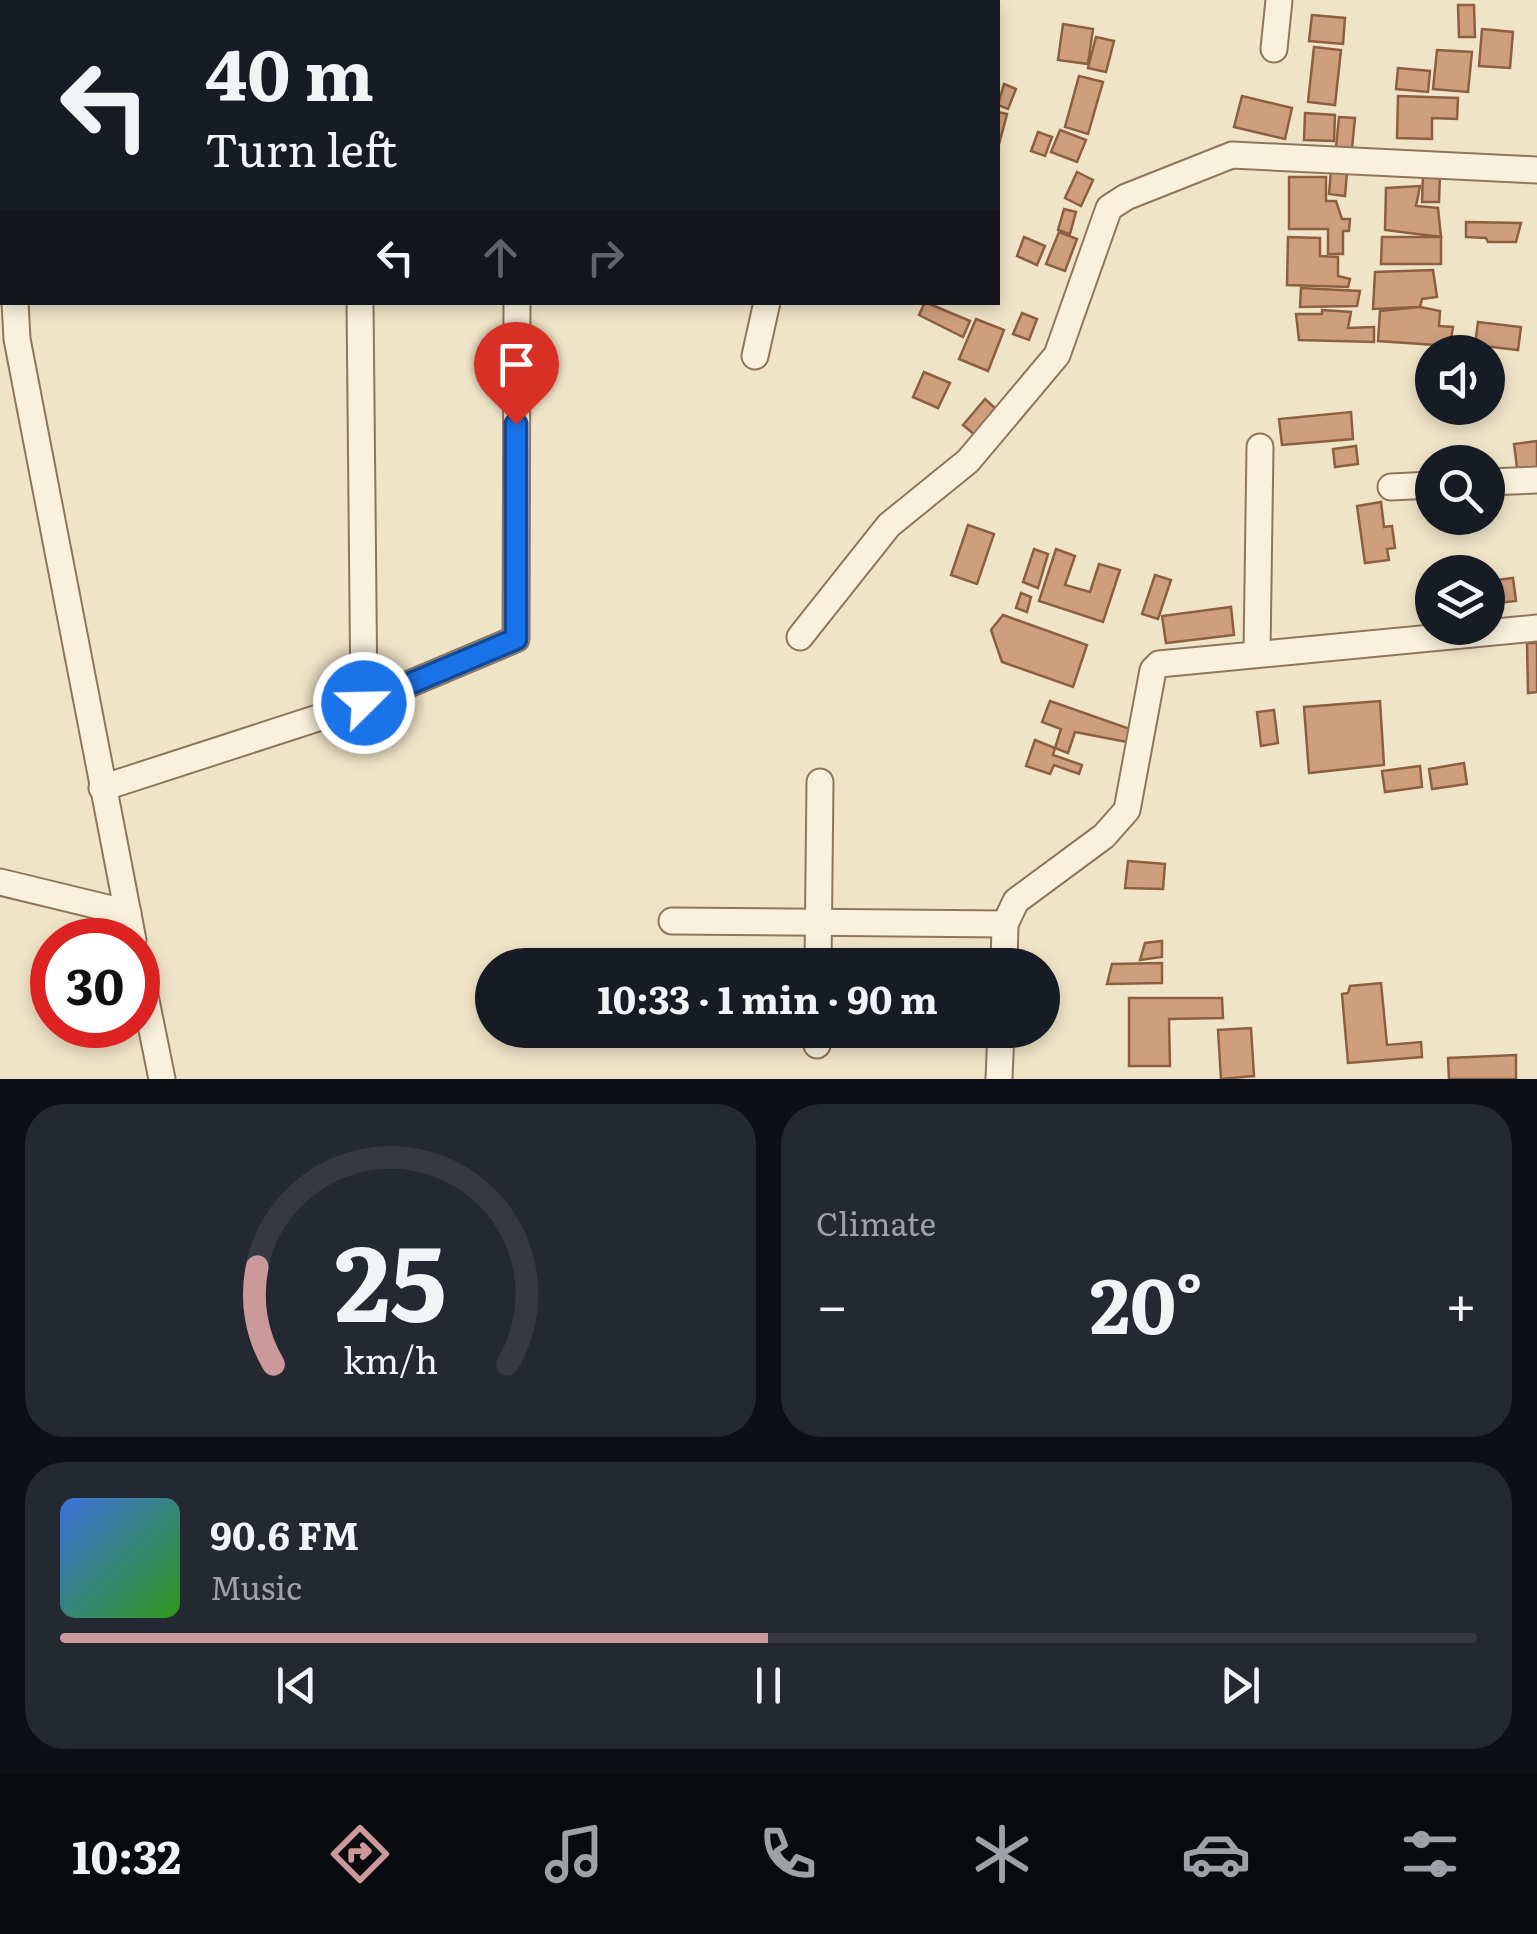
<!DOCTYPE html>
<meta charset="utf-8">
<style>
body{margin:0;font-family:Literata,serif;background:#242831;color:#f1f3f6;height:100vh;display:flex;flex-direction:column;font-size:38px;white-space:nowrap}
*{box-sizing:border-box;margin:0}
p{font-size:32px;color:#9ea1a6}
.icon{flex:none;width:55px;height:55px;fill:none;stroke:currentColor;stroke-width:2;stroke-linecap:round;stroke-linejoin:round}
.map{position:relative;height:1079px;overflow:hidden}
.sheet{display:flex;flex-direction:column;gap:25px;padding:25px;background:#0d0f14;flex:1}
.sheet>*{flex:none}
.banner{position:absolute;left:0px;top:0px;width:1000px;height:305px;box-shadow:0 5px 15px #0003;background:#171b24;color:#f1f3f6;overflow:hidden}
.fabs{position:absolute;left:1415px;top:335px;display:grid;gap:20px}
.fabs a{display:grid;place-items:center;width:90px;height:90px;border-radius:50%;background:#171b24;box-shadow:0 5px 15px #0003;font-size:50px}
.speed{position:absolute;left:30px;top:918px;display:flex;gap:20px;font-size:50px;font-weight:700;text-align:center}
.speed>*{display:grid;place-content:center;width:130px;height:130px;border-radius:50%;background:#171b24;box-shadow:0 5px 15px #0003;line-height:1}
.speed .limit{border:15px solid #d22;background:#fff;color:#111}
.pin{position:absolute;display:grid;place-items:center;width:85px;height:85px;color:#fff;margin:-102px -42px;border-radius:50% 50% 50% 0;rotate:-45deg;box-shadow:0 0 10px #0007}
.pin .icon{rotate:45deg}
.me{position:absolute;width:110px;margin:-55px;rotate:67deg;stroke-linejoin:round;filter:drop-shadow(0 0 8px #0008)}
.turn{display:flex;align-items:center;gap:35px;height:210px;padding:0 40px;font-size:45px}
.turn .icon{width:130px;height:130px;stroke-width:2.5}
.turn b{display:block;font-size:70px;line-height:85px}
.lanes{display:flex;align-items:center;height:95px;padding:0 40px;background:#0003;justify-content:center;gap:50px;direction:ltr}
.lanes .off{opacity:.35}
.big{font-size:75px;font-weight:700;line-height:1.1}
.sheet .tile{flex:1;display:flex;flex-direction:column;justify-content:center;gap:15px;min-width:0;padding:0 35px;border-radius:40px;background:#242831}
.sheet .dial{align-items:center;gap:0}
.dial svg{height:260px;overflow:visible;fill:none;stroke:#363941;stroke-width:7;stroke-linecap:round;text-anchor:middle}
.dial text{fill:#f1f3f6;stroke:none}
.song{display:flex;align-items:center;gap:30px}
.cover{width:120px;height:120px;border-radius:15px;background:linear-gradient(135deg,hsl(220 70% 55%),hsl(110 70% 35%))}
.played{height:10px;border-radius:5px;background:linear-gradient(90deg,#cc999b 50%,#363941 50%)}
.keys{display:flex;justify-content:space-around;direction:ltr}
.heat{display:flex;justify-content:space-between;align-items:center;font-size:55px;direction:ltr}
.sheet .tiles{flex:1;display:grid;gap:25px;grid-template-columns:1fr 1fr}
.tile:last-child{grid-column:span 2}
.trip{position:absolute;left:475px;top:948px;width:585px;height:100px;border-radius:50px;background:#171b24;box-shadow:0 5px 15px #0003;font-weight:700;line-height:100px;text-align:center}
.tabs{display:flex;height:160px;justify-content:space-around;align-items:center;background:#090b0e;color:#9ea1a6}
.tabs .icon{width:70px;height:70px}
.tabs .active{color:#cc999b}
.tabs b{font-size:45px;color:#f1f3f6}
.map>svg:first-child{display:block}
.building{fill:#cf9f7d;stroke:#8d5f41;stroke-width:2.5}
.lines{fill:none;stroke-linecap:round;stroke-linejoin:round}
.street-casing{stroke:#8d765c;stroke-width:29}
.street{stroke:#faf1dc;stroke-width:25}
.route-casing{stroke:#114b97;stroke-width:25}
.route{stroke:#1a73e8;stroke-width:18}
</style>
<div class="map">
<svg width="1537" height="1079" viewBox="0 0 1537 1079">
<rect width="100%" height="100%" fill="#f0e4c8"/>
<g class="building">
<polygon points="1458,5 1474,5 1475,37 1459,37"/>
<polygon points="1312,15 1345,18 1343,44 1309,41"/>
<polygon points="1063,24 1093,29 1088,64 1058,60"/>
<polygon points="1482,29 1513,32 1510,68 1479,66"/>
<polygon points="1096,37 1114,41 1106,72 1088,68"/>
<polygon points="1314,47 1341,50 1335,105 1308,102"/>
<polygon points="1437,50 1472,52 1468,92 1433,89"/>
<polygon points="1398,68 1430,71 1428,92 1396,89"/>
<polygon points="1079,76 1103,82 1088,134 1065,127"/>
<polygon points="1004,84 1016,89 1008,109 998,105"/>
<polygon points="1242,96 1292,108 1285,139 1234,127"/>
<polygon points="1398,96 1458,98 1457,119 1432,118 1432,139 1397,138"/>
<polygon points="998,112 1007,114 998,148"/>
<polygon points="1305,113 1335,115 1334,141 1304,140"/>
<polygon points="1339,117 1355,118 1352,148 1336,147"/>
<polygon points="1060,130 1086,140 1077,162 1051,152"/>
<polygon points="1038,132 1052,137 1045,156 1031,151"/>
<polygon points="1331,171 1347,172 1345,196 1329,194"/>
<polygon points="1077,172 1093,180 1081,206 1065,198"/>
<polygon points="1423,173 1440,174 1439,202 1422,202"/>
<polygon points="1289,177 1326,177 1326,201 1336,201 1342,219 1350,219 1349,231 1343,231 1343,254 1328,254 1328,229 1289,229"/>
<polygon points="1420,186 1416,206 1438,208 1441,237 1385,230 1386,188"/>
<polygon points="1064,209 1076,212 1070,234 1058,230"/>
<polygon points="1466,222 1521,223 1516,242 1488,242 1486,238 1466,237"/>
<polygon points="1059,232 1077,239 1065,271 1046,264"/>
<polygon points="1024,237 1045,246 1037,265 1017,256"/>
<polygon points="1288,237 1320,238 1320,256 1338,257 1338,276 1350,279 1348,287 1287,285"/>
<polygon points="1382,237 1441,237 1441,264 1381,264"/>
<polygon points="1433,270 1437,297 1422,299 1420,307 1373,309 1375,272"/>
<polygon points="1301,288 1360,291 1357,306 1300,307"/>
<polygon points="925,302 970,321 963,337 919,315"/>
<polygon points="1420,307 1440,311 1439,326 1453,327 1450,346 1378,341 1380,311"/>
<polygon points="1322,310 1351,312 1348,328 1374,327 1374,342 1299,340 1296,314 1322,314"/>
<polygon points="1022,313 1037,319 1029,340 1013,334"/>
<polygon points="976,319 1004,330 988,371 959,359"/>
<polygon points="1478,322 1521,327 1518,350 1475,345"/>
<polygon points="924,372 950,383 938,408 913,397"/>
<polygon points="985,399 996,409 975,435 963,425"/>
<polygon points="1351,412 1353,439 1282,445 1279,419"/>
<polygon points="1537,441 1537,472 1518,475 1514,444"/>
<polygon points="1356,446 1358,464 1335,467 1333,449"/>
<polygon points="1381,502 1384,527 1392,526 1395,548 1387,549 1389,560 1365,563 1357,506"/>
<polygon points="968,525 994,534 977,584 951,575"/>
<polygon points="1034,549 1048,554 1038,588 1023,582"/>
<polygon points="1056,549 1075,556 1065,585 1090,592 1099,564 1120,570 1103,622 1039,601"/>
<polygon points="1155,575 1171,580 1158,619 1142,614"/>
<polygon points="1513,578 1516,601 1488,604 1488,581"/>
<polygon points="1021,593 1031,597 1027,612 1016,608"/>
<polygon points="1231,607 1234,635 1166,643 1162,616"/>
<polygon points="1003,615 1087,645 1073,687 1002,662 991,630"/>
<polygon points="1527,643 1537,643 1537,692 1528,693"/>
<polygon points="1050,701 1133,730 1132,743 1075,732 1068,753 1055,748 1061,729 1042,722"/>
<polygon points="1380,701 1384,765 1309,773 1304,707"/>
<polygon points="1274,710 1278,743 1261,746 1257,712"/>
<polygon points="1035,740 1055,748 1053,755 1082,765 1079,774 1054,765 1050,774 1026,766"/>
<polygon points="1464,763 1467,784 1432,789 1429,769"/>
<polygon points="1420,766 1422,787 1385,792 1382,771"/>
<polygon points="1128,861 1165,864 1163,889 1125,888"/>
<polygon points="1162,941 1162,957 1140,960 1145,943"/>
<polygon points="1162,963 1162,983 1107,984 1112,964"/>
<polygon points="1381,983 1387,1045 1421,1042 1422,1057 1348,1063 1342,994 1348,993 1350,986"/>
<polygon points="1129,998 1222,998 1223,1018 1169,1019 1170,1066 1129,1066"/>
<polygon points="1251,1028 1254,1076 1221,1079 1218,1030"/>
<polygon points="1516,1055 1516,1079 1449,1079 1448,1058"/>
</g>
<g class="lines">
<g class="street-casing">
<g id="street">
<polyline points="358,0 358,2"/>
<polyline points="15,2 15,0"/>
<polyline points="520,2 520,0"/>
<polyline points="933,2 936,0"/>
<polyline points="0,24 2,23"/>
<polyline points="1274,49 1279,0"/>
<polyline points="15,302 17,339 133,940"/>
<polyline points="360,302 364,703"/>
<polyline points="755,356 767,302"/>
<polyline points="1488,482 1537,480"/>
<polyline points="1391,487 1432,485"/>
<polyline points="800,637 889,525 968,461 1057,355 1109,208 1126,197 1232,155 1537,170"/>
<polyline points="1257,653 1260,447"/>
<polyline points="102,788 364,703 516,639 517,302"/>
<polyline points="0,882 128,913"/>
<polyline points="672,921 1005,924"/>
<polyline points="138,961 162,1079"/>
<polyline points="818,965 820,782"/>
<polyline points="1004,965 1005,924 1016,901 1104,836 1127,810 1153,670 1159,664 1537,628"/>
<polyline points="817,1045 817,1030"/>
<polyline points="999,1079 1001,1030"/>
</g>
</g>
<use href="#street" class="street"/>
</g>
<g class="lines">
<g class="route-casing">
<polyline id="route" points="364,703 516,639 516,424"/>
</g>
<use href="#route" class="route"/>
</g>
</svg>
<div class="fabs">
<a><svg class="icon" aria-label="sound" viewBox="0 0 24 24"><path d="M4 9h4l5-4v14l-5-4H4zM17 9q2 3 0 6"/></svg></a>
<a><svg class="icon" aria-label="search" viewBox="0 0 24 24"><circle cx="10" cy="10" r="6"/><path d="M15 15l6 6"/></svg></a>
<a><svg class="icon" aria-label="layers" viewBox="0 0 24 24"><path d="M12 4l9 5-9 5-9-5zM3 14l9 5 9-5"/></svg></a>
</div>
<div class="speed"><div class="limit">30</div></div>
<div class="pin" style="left:516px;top:424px;background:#d93025"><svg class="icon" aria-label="arrive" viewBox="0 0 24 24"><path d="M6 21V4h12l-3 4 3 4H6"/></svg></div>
<svg class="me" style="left:364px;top:703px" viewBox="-20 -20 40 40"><circle r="17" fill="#1a73e8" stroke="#fff" stroke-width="3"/><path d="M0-11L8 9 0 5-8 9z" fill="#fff"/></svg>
<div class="trip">10:33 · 1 min · 90 m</div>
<div class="banner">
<div class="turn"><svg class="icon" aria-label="left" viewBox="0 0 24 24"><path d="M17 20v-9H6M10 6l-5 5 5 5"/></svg><div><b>40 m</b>Turn left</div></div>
<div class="lanes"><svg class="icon" aria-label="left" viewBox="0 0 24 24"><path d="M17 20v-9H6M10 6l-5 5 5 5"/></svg><svg class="icon off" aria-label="ahead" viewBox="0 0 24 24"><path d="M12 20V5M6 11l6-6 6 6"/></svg><svg class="icon off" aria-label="right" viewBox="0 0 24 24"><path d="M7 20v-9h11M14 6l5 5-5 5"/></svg></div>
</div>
</div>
<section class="sheet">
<div class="tiles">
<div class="tile dial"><svg viewBox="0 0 100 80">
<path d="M14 69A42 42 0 1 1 86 69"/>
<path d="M14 69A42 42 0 0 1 9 39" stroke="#cc999b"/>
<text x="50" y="56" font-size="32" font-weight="700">25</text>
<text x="50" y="72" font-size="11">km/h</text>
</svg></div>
<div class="tile"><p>Climate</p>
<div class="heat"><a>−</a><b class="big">20°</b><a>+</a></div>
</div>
<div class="tile">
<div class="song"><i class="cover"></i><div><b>90.6 FM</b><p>Music</p></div></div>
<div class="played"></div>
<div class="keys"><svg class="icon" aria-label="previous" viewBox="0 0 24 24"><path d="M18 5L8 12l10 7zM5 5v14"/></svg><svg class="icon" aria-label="pause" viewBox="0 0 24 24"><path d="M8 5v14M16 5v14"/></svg><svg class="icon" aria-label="next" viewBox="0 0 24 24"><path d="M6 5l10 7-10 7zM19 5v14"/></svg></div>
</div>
</div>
</section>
<nav class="tabs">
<b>10:32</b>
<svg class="icon active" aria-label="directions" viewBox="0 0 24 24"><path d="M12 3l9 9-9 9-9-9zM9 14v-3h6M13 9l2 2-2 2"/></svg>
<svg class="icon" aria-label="music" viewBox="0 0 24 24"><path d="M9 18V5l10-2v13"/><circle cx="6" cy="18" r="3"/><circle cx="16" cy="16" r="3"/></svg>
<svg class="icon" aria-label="phone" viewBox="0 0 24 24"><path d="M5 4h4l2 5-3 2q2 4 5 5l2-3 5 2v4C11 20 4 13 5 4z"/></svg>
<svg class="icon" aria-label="climate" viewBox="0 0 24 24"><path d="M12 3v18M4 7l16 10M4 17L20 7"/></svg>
<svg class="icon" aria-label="car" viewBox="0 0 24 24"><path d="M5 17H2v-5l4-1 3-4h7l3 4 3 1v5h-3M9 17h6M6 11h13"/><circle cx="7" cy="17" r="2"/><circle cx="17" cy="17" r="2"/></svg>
<svg class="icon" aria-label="filters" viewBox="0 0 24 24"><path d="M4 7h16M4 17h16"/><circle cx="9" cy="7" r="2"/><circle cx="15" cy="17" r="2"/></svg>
</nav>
